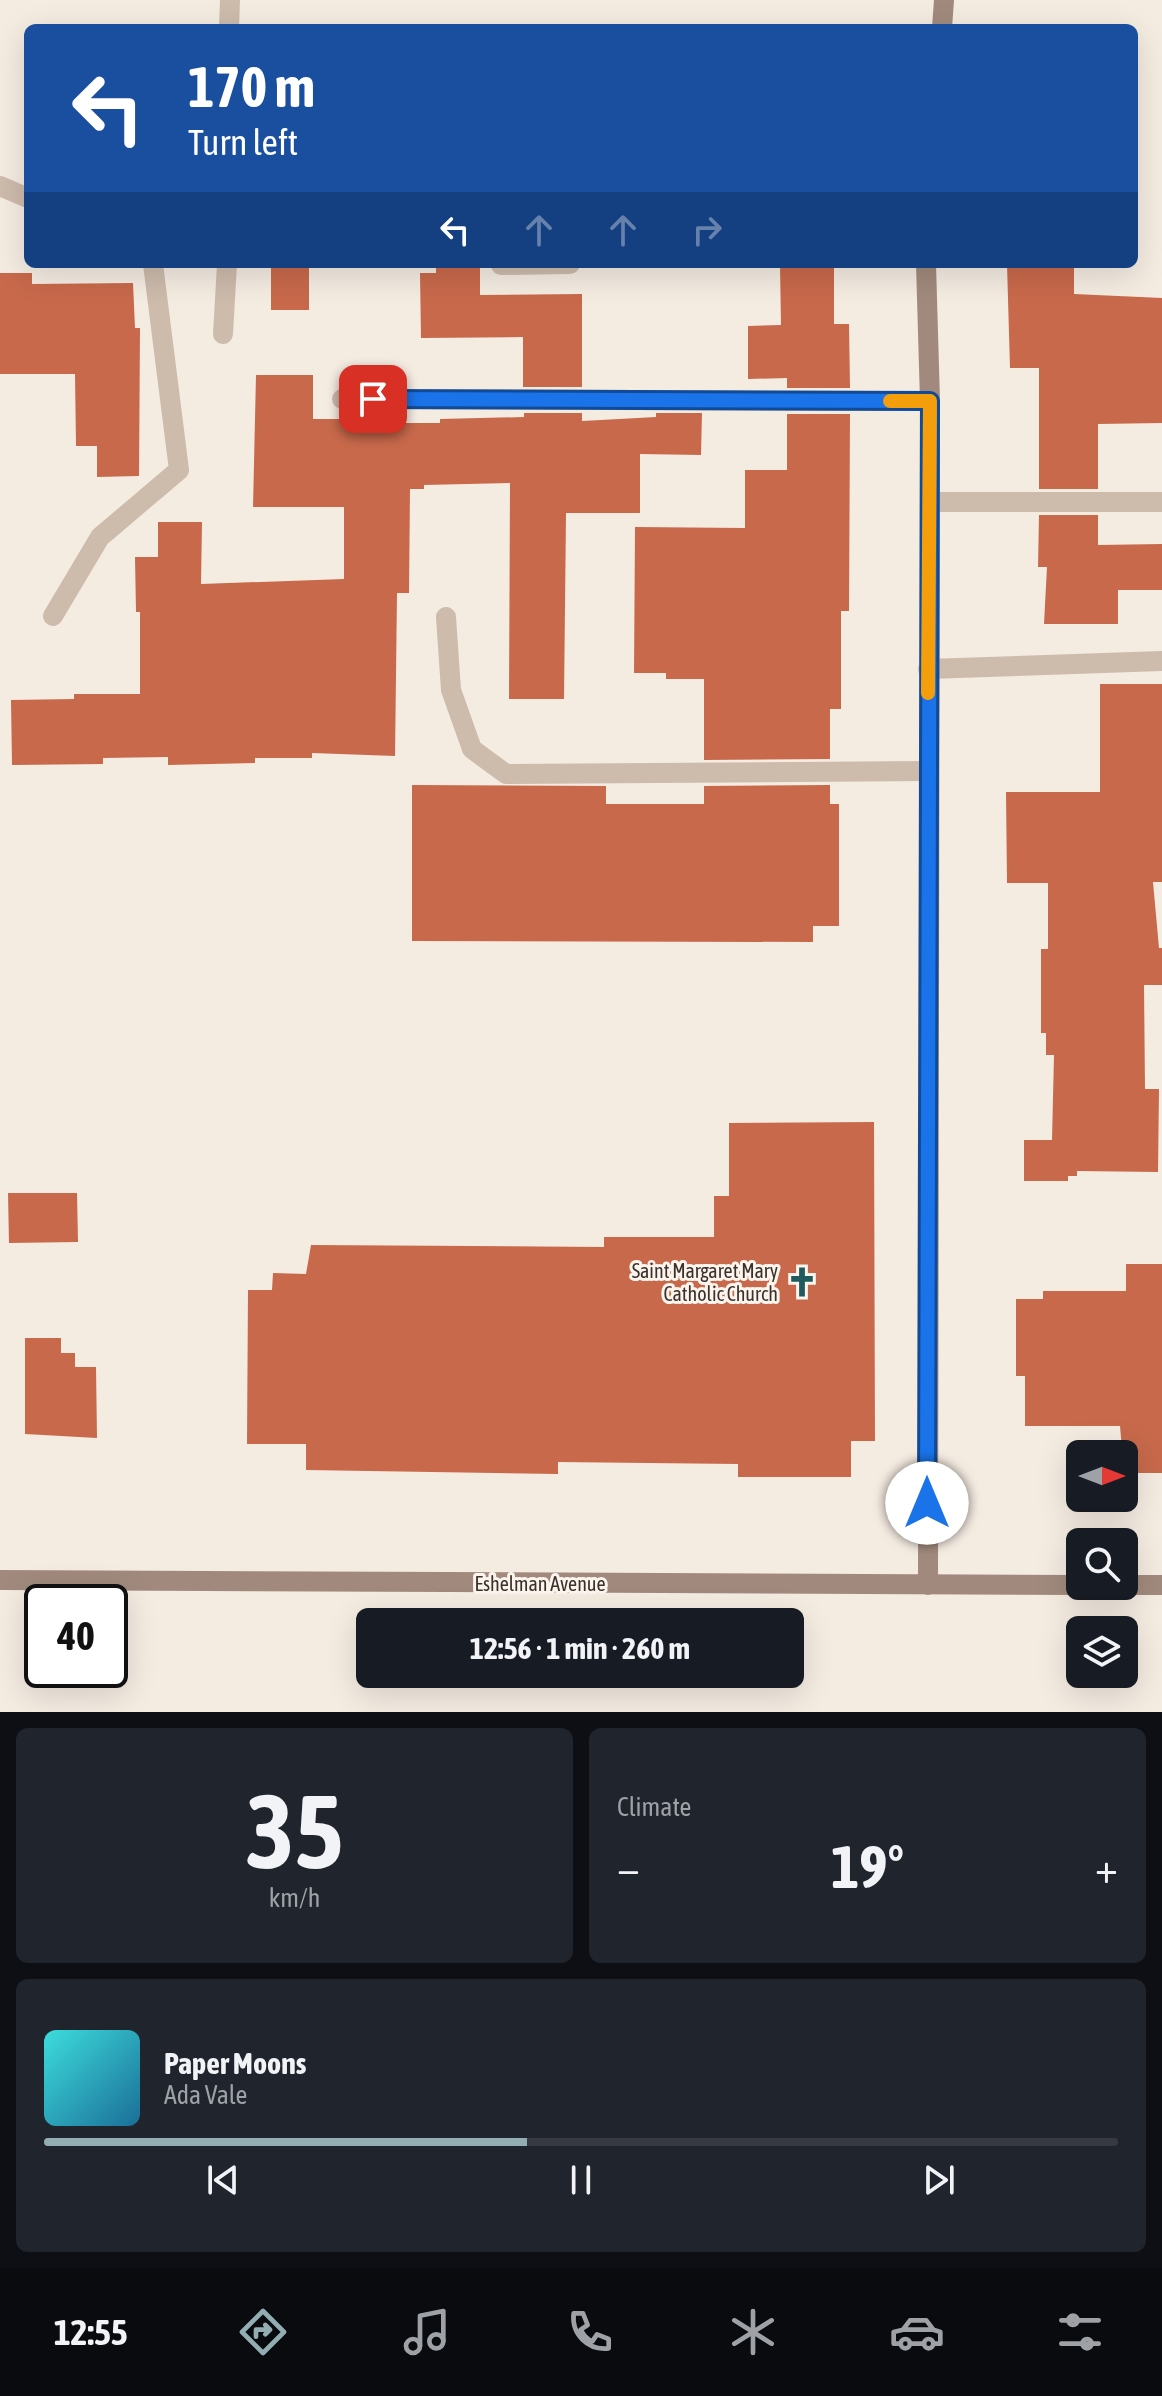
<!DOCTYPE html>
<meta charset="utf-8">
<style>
body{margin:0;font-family:"Asap Condensed",sans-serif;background:#20242c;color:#f1f3f6;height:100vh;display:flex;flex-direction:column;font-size:30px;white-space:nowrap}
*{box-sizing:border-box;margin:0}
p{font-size:26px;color:#9ea1a6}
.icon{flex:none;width:44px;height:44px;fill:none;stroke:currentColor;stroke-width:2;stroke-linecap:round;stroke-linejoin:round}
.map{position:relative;height:1712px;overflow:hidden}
.drawer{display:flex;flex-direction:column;gap:16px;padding:16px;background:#0d0f14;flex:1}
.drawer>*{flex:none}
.banner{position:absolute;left:24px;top:24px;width:1114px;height:244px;border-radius:12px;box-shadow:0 8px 32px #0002;background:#1a4fa0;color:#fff;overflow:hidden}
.needle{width:52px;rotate:90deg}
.controls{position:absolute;left:1066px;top:1440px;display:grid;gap:16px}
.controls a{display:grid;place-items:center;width:72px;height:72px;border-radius:12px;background:#171b24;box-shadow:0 8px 32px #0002;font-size:40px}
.speed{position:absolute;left:24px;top:1584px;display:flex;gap:16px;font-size:40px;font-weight:700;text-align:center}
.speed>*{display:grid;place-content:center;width:104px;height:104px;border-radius:50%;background:#171b24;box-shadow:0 8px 32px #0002;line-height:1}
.speed .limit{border:4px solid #111;border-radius:12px;background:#fff;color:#111}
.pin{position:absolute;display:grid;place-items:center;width:68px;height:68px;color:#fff;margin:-34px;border-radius:16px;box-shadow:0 4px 12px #0006}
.me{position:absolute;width:88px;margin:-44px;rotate:0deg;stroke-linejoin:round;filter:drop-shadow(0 0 6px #0008)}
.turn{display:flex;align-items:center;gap:28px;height:168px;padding:0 32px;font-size:36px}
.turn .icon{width:104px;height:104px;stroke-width:2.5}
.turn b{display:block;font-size:56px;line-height:68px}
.lanes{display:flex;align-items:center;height:76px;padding:0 32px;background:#0003;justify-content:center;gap:40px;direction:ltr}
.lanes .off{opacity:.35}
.big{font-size:60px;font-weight:700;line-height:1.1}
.drawer .card{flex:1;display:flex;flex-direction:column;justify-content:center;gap:12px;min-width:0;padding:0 28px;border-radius:12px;background:#20242c}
.drawer .dial{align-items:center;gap:0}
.dial b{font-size:104px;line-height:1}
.song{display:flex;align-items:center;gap:24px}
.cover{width:96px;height:96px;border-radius:12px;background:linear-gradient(135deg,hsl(180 70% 55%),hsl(200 70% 35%))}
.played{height:8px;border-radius:4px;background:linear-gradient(90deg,#92aeb2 45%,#363941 45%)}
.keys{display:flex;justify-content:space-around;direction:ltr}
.heat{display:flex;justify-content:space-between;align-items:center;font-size:44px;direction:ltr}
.drawer .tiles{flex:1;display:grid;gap:16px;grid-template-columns:1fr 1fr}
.card:last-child{grid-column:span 2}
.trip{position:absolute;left:356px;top:1608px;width:448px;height:80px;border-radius:12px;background:#171b24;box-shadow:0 8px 32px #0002;font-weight:700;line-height:80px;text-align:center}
.tab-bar{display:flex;height:128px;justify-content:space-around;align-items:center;background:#090b0e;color:#9ea1a6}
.tab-bar .icon{width:56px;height:56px}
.tab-bar .on{color:#92aeb2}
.tab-bar b{font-size:36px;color:#f1f3f6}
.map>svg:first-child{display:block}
.building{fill:#c8694b}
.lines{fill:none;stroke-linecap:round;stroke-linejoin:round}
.lane{stroke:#cdbbac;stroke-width:20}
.secondary{stroke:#a18a7d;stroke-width:20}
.route-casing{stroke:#114b97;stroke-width:20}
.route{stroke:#1a73e8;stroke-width:14}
.slow{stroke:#f59e0b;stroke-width:14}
.labels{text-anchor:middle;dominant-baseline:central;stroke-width:6;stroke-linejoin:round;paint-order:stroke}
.poi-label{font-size:20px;fill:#3b302b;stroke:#fbf5ee;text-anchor:end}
.street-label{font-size:20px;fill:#3b302b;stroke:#fbf5ee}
</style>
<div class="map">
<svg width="1162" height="1712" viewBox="0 0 1162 1712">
<rect width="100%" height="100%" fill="#f4ebe1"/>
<g class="building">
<rect x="271" y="264" width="38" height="46"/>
<polygon points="436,264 480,264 480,295 582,294 582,387 523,387 523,337 421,338 420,273 436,273"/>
<polygon points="1007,264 1074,264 1074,294 1162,298 1162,423 1098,424 1098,489 1039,489 1039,368 1010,368"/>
<polygon points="834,265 834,324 849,324 850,388 787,388 787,378 748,379 748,326 781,325 780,266"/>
<polygon points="0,273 32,273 32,284 133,283 135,328 140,328 139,476 97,477 97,446 76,446 75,374 0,374"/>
<polygon points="256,375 313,375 313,419 358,419 358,423 440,423 440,419 524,417 524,413 582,413 582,421 656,417 656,413 702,413 701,455 640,454 640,513 566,513 564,699 509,699 510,483 424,485 424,489 410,489 409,593 397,593 395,756 312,753 312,758 255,758 255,763 168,765 168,757 103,758 103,764 12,765 11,700 74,699 74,694 140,694 140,612 136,612 135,557 158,557 158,522 202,522 201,584 344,579 344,507 253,507"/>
<polygon points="787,414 850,414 849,611 841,611 841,709 830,709 830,759 704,760 704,679 666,679 666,673 634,673 635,527 745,528 745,470 787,470"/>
<polygon points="1039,515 1098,515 1098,545 1162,544 1162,590 1118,590 1118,624 1044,624 1047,567 1038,567"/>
<polygon points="1100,684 1162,684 1162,882 1153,882 1159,948 1162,948 1162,985 1144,985 1145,1089 1159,1089 1158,1172 1077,1171 1077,1176 1068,1176 1068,1181 1024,1181 1024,1140 1052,1140 1054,1055 1046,1055 1046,1033 1041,1033 1041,949 1048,949 1048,883 1007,883 1006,792 1100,792"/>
<polygon points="412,785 606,786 606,804 704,804 704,786 830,785 830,804 839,804 839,926 813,926 813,942 412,941"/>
<polygon points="874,1122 875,1441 851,1441 851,1477 738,1477 738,1464 558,1462 558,1474 306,1470 306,1444 247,1444 248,1290 272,1290 273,1273 306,1274 311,1245 604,1247 604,1237 714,1237 714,1196 729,1196 729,1123"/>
<polygon points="8,1193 77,1193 78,1242 9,1243"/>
<polygon points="1126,1264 1162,1264 1162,1473 1124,1473 1120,1426 1025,1426 1025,1376 1016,1376 1016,1299 1043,1299 1043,1291 1126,1291"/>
<polygon points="25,1338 61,1338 61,1353 75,1353 75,1367 96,1367 97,1438 25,1434"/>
</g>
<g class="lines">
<g class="lane">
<polyline points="229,28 230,0"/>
<polyline points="0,186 28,198"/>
<polyline points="501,265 570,264"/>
<polyline points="223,334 227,264"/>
<polyline points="342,399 930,401"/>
<polyline points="930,502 1162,502"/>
<polyline points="53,616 100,537 179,470 153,264"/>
<polyline points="446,617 451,690 472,749 506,774 927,771"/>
<polyline points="928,669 1162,661"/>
</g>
<g class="secondary">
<polyline points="942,28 944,0"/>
<polyline points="926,264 930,401 928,1585"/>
<polyline points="0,1580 1080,1585"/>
<polyline points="1124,1585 1162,1585"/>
</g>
</g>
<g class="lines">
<g class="route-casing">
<polyline id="route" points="373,399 930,401 927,1503"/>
</g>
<use href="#route" class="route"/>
<polyline class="slow" points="890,401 930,401 928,693"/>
</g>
<defs>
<g id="church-bare" transform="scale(2.4)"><path d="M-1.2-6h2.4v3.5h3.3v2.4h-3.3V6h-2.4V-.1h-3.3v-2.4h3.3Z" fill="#1f5a5e" stroke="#fbf5ee" stroke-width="2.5" paint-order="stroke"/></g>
</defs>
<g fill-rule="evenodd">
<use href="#church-bare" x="802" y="1282"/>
</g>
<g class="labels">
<g class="poi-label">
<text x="778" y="1270">Saint Margaret Mary<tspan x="778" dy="23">Catholic Church</tspan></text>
</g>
<g class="street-label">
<text x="540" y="1583">Eshelman Avenue</text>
</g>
</g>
</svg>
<div class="controls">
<a><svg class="needle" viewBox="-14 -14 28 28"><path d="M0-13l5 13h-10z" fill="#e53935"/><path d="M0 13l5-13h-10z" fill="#9ea1a6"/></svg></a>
<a><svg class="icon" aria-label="search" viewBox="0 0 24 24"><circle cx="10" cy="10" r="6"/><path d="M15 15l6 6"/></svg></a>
<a><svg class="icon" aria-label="layers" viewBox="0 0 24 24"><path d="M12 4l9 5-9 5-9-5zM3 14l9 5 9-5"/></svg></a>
</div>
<div class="speed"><div class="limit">40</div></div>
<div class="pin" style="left:373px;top:399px;background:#d93025"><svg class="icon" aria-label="arrive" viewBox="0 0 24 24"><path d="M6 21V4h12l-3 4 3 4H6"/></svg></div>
<svg class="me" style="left:927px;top:1503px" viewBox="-20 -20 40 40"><circle r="19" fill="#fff"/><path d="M0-13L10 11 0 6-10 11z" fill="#1a73e8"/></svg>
<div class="trip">12:56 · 1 min · 260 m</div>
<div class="banner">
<div class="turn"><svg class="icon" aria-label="left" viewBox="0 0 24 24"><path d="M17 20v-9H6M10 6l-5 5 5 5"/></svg><div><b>170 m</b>Turn left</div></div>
<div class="lanes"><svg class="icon" aria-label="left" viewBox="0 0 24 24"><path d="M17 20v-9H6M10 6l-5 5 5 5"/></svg><svg class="icon off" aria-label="ahead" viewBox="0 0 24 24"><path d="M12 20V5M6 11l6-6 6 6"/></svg><svg class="icon off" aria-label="ahead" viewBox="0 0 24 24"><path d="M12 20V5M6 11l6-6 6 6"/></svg><svg class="icon off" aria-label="right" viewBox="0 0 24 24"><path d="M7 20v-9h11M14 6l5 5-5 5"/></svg></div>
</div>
</div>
<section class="drawer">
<div class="tiles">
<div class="card dial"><b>35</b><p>km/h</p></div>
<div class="card"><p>Climate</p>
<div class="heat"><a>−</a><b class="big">19°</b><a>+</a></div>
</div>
<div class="card">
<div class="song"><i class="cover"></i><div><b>Paper Moons</b><p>Ada Vale</p></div></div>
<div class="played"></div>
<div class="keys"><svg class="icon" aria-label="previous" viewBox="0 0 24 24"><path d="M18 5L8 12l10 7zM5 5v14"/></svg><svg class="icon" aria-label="pause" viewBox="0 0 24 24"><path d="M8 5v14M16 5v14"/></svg><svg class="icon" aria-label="next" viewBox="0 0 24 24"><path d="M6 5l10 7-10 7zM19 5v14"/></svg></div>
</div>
</div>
</section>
<nav class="tab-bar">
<b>12:55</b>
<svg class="icon on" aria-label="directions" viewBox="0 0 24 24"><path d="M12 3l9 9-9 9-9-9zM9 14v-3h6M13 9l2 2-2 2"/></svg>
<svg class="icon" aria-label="music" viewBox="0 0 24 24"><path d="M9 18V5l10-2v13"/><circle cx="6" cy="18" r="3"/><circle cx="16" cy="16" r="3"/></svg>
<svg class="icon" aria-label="phone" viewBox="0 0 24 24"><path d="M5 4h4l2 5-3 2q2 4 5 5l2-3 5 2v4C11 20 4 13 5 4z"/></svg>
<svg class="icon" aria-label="climate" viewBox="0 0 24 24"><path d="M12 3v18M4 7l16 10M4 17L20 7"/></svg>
<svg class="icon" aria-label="car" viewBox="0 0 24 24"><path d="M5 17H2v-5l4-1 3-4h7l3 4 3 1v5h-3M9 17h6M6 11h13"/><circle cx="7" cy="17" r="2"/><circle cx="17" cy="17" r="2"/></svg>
<svg class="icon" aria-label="filters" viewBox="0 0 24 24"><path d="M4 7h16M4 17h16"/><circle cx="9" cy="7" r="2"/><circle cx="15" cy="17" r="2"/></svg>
</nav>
